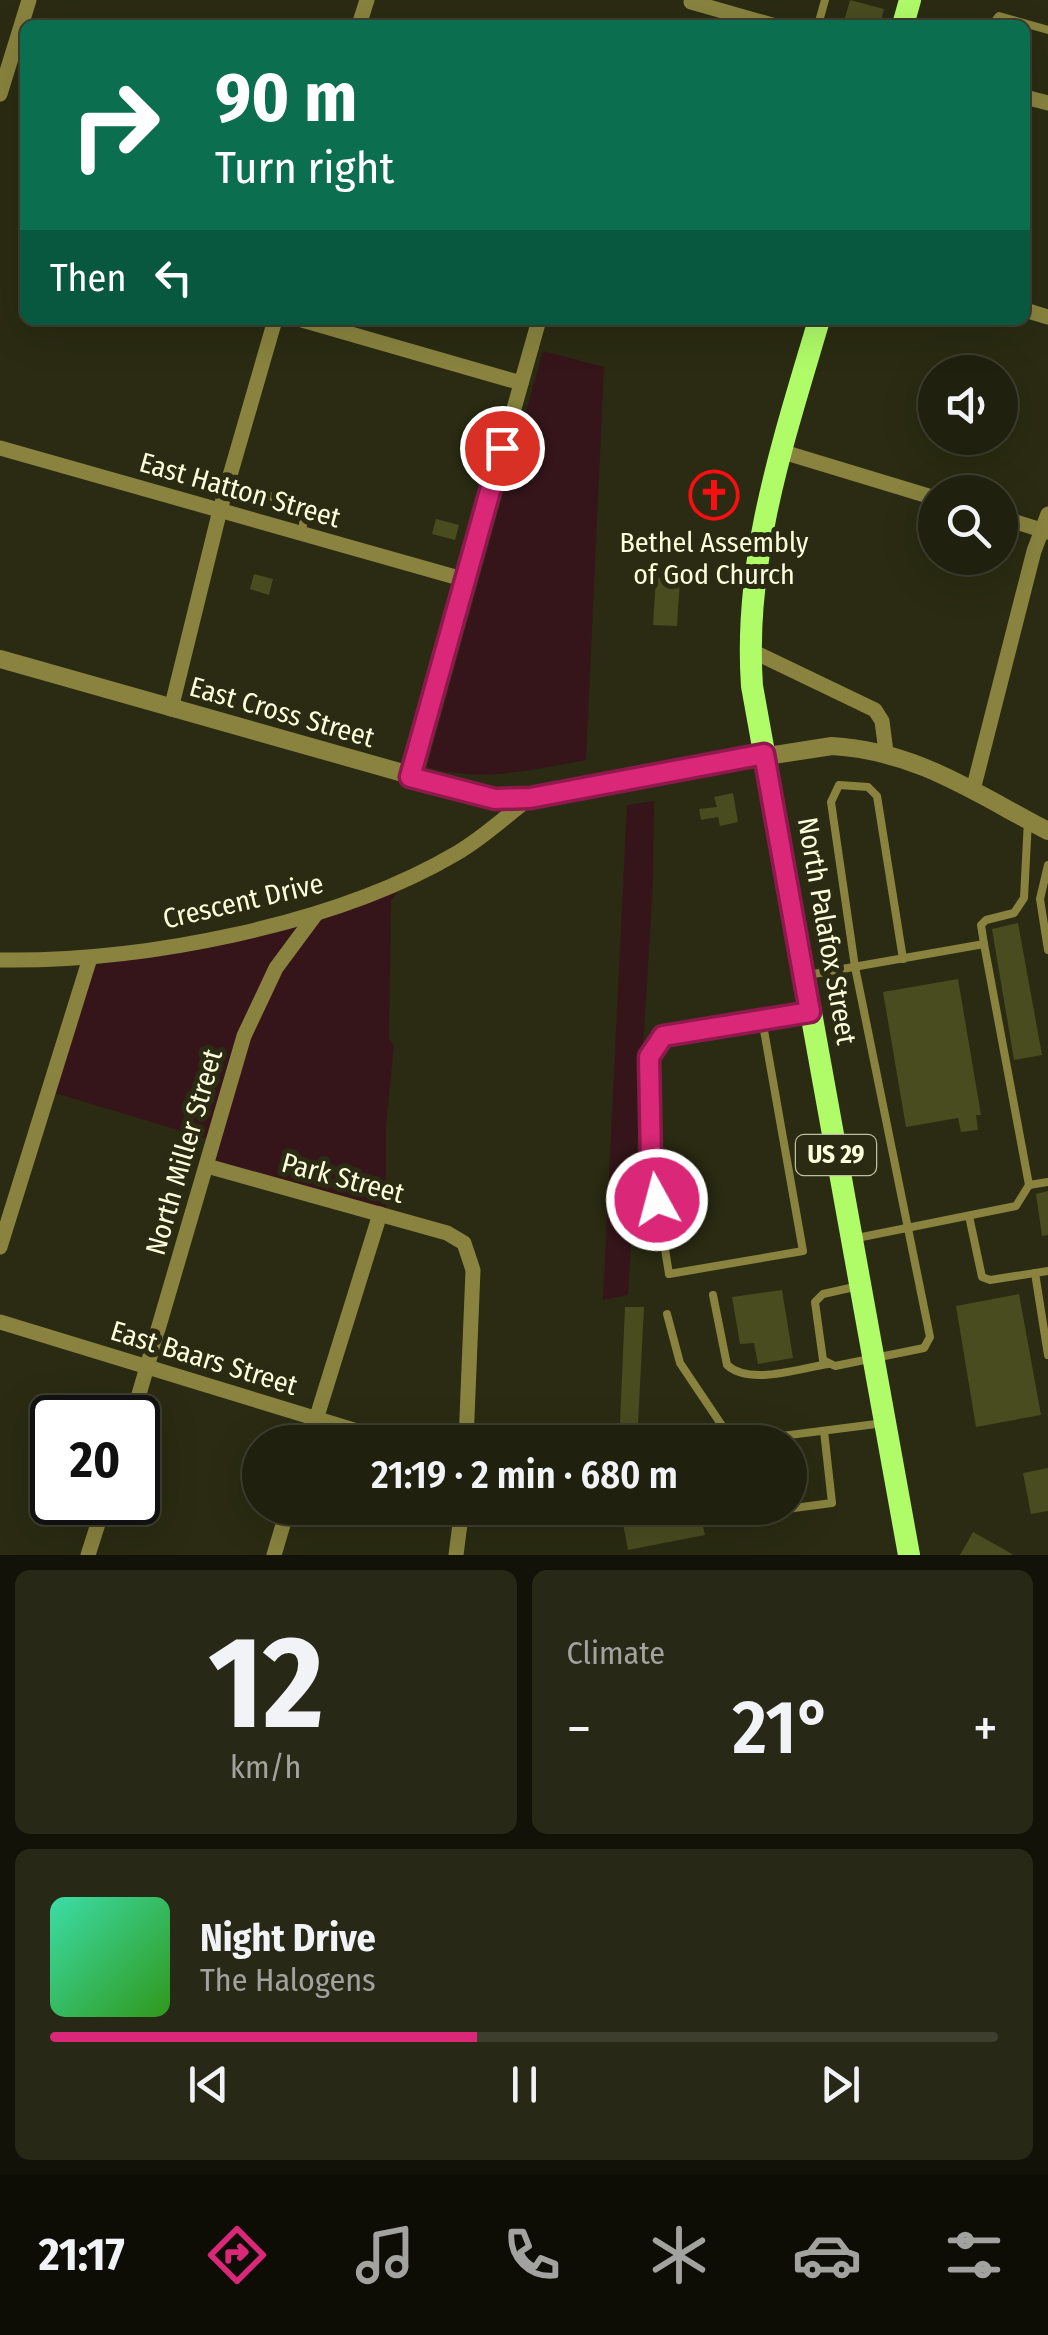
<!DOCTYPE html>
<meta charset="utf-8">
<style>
body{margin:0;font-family:"Fira Sans Condensed",sans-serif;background:#282817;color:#f1f3f6;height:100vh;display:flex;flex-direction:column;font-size:38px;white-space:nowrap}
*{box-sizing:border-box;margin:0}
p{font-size:32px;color:#a2a39e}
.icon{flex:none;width:55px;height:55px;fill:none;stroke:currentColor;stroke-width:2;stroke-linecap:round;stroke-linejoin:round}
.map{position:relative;height:1555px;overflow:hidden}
.drawer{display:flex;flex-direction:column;gap:15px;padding:15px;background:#121208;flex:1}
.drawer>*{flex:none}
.banner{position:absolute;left:20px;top:20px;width:1010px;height:305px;border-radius:15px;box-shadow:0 10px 40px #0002,0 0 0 2px #3d3e2e;background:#0b6e4f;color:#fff;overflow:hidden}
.tools{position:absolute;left:918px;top:355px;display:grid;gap:20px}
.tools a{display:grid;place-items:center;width:100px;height:100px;border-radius:50%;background:#20200e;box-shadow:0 10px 40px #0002,0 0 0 2px #3d3e2e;font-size:50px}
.speed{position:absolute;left:30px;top:1395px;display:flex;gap:20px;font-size:50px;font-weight:700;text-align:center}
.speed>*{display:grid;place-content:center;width:130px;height:130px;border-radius:50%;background:#20200e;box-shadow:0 10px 40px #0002,0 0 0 2px #3d3e2e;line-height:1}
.speed .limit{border:5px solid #111;border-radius:15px;background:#fff;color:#111}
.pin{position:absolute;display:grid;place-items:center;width:85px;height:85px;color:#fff;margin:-42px;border:5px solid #fff;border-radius:50%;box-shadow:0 2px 10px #0007}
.me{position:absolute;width:110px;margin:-55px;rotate:353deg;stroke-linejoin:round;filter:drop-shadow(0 0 8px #0008)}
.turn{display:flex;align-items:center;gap:35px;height:210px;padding:0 30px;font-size:45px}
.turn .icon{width:130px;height:130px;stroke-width:2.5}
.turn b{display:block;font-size:70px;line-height:85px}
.then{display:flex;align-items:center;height:95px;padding:0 30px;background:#0003;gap:20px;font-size:38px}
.big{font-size:75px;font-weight:600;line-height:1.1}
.drawer .tile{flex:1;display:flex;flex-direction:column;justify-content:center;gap:15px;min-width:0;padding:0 35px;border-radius:15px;background:#282817}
.drawer .dial{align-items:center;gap:0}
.dial b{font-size:130px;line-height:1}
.song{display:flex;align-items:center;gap:30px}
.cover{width:120px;height:120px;border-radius:15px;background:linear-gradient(135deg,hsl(160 70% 55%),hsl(110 70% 35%))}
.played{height:10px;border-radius:5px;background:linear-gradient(90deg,#db2777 45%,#3d3e2e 45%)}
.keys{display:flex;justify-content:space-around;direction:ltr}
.heat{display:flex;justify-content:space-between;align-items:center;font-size:55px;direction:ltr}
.drawer .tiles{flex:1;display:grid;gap:15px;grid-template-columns:1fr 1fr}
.tile:last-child{grid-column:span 2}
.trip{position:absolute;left:242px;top:1425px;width:565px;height:100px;border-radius:50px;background:#20200e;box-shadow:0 10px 40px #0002,0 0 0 2px #3d3e2e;font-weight:600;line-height:100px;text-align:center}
.tabs{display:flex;height:160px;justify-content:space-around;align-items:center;background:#0d0d06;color:#a2a39e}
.tabs .icon{width:70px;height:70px}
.tabs .selected{color:#db2777}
.tabs b{font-size:45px;color:#f1f3f6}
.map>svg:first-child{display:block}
.green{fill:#35151a}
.building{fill:#484c1f}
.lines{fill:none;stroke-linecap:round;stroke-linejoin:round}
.service{stroke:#89833f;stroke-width:8}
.minor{stroke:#89833f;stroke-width:15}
.tertiary{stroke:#89833f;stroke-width:18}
.primary{stroke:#affb68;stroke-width:22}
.route-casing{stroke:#8e194d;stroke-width:25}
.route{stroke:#db2777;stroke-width:18}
.labels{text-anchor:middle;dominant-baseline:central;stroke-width:10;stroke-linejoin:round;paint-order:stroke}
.shield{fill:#2a2b12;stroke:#bebfa0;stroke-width:2.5}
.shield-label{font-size:25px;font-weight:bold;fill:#fefedd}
.street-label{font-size:28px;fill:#fefedd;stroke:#2a2b12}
.poi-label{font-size:28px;fill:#fefedd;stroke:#2a2b12}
</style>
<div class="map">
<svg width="1048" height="1555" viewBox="0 0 1048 1555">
<rect width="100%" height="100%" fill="#2a2b12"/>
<g class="green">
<path d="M543,351L604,367L586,760C531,770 482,783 427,767Z"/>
<polygon points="654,801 653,882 628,1295 603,1300 627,805"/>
<polygon points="400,887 391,901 389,1039 394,1045 386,1126 386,1208 215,1161 250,1037 282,972 320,920"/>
<path d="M299,925C248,988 230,1063 208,1139L55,1093L94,965Z"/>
</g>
<g class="building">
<polygon points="850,0 884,9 880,25 843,25"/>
<polygon points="436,519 459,525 455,540 432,534"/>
<polygon points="254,574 273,579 269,595 250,589"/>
<polygon points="656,578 680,579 677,626 653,625"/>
<polygon points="733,793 738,822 720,826 718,817 701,820 699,809 717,807 714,797"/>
<polygon points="1018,923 1042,1055 1014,1060 992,929"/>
<polygon points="958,979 981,1115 976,1115 978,1130 961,1132 958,1118 906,1127 883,992"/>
<polygon points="1048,1191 1048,1235 1042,1236 1036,1194"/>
<polygon points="782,1290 793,1358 758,1364 754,1343 740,1344 732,1297"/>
<polygon points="1019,1294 1041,1415 976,1427 956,1306"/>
<polygon points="625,1307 644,1307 638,1424 620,1423"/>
<polygon points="1048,1468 1048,1511 1031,1514 1023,1473"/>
<polygon points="620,1508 726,1508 726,1509 700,1515 705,1535 628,1550"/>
<polygon points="973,1532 1014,1555 960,1555"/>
</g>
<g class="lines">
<g class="service">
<polyline points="818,25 825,0"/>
<polyline points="992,25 999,16 1048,30"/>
<polyline points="230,484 305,507 302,533"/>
<polyline points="1048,865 1040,899 1048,950"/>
<polyline points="984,944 981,925 986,920 1014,913 1024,898 1028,820"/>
<polyline points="808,975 984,944 1029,1185 1016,1206 857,1238"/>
<polyline points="762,1019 803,1251 669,1274 651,1162 649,1057 663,1036 806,1012"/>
<polyline points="1029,1185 1048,1182"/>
<polyline points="969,1216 982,1277 990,1280 1048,1271"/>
<polyline points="1035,1273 1048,1355"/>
<polyline points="859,1286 823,1294 815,1302 823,1360 835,1366 924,1348 930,1337 855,967 831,802 839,785 868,787 877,796 903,959"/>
<path d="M713,1295L727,1365C750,1386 800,1368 828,1364"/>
<polyline points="667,1314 680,1363 733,1442"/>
<polyline points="734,1442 884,1423"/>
<polyline points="733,1508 733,1516 832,1503 824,1431"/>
</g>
<g class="minor">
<polyline points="691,2 772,25"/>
<polyline points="359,25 367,0"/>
<polyline points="0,94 29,0"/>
<polyline points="1025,97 1048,103"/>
<polyline points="1025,310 1048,317"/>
<polyline points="302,320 521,383"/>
<polyline points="0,448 466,580"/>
<polyline points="780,451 935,498"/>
<polyline points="1000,517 1048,532"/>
<polyline points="750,650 875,710 882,721 886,752"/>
<polyline points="171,709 220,510 275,320"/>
<polyline points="410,777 539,320"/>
<polyline points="973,790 1034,551 1048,514"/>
<path d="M0,960C142,962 333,926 457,853C483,838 506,816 530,798"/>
<polyline points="207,1166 447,1233 464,1243 473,1270 466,1442"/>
<polyline points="0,1247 90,958"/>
<polyline points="0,1322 393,1442"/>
<polyline points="132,1418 244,1036 276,968 316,914"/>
<polyline points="309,1442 380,1214"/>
<polyline points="88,1555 105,1502"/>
<polyline points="274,1555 288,1508"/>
<polyline points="456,1555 462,1508"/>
</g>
<path class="tertiary" d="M0,659L495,799L530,798L612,780L832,746C917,751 975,793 1048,831"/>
<g class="primary">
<polyline points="903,25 910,0"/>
<path d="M819,320C784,439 743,559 752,686L909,1555"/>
</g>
</g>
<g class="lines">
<g class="route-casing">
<polyline id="route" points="502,448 410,777 495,799 530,798 764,754 810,1012 663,1036 649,1057 651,1162 657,1200"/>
</g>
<use href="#route" class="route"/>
</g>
<defs>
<g id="church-ring" transform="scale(2.5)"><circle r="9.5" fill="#2a2b12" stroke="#f80f12" stroke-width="1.5"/><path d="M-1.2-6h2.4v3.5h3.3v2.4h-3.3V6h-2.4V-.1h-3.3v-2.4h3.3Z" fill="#f80f12"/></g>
</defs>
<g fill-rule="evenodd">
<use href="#church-ring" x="714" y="495"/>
</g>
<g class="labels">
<rect class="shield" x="796" y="1135" width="80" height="40" rx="8"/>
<g class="shield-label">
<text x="836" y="1155">US 29</text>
</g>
<g class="street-label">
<text transform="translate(240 490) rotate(16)">East Hatton Street</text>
<text transform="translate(282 712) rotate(16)">East Cross Street</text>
<text transform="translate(243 901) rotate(-13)">Crescent Drive</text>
<text transform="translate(827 931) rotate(80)">North Palafox Street</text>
<text transform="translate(184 1152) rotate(-74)">North Miller Street</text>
<text transform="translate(343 1178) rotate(15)">Park Street</text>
<text transform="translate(204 1358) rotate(17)">East Baars Street</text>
</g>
<g class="poi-label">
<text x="714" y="542">Bethel Assembly<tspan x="714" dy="32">of God Church</tspan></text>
</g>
</g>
</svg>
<div class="tools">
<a><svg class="icon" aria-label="sound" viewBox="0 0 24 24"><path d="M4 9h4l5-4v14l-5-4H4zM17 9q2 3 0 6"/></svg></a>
<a><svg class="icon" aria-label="search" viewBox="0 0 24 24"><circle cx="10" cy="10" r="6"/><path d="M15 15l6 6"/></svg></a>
</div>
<div class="speed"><div class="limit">20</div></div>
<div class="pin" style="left:502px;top:448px;background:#d93025"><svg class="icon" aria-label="arrive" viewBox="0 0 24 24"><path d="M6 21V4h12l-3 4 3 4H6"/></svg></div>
<svg class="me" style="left:657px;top:1200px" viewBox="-20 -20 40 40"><circle r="17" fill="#db2777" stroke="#fff" stroke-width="3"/><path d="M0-11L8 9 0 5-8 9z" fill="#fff"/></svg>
<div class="trip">21:19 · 2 min · 680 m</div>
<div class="banner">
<div class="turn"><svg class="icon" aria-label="right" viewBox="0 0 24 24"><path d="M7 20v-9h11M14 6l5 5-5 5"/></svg><div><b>90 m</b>Turn right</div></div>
<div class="then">Then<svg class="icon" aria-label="left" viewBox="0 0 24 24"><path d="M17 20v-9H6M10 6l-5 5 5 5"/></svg></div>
</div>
</div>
<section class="drawer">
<div class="tiles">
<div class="tile dial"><b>12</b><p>km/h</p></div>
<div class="tile"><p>Climate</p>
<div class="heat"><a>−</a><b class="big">21°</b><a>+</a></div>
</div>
<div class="tile">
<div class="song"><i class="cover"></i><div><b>Night Drive</b><p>The Halogens</p></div></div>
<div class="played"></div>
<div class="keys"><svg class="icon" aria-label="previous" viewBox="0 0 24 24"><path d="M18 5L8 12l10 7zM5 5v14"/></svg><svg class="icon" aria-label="pause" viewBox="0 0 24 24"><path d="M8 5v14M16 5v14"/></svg><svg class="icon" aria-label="next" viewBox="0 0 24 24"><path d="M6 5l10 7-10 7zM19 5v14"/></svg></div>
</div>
</div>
</section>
<nav class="tabs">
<b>21:17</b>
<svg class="icon selected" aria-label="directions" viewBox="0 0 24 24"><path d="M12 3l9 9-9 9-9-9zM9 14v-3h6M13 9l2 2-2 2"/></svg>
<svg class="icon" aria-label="music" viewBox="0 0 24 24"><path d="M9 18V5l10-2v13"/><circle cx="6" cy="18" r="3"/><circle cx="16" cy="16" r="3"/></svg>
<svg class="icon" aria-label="phone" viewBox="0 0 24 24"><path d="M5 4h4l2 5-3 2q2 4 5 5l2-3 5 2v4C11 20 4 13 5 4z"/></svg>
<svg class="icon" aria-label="climate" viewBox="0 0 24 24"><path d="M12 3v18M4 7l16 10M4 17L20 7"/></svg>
<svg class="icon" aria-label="car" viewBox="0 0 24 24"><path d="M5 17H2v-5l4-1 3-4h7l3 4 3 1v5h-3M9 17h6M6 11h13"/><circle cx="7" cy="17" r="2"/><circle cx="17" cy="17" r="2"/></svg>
<svg class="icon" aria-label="filters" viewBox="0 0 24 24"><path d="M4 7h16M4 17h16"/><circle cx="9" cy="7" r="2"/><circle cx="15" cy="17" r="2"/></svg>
</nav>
